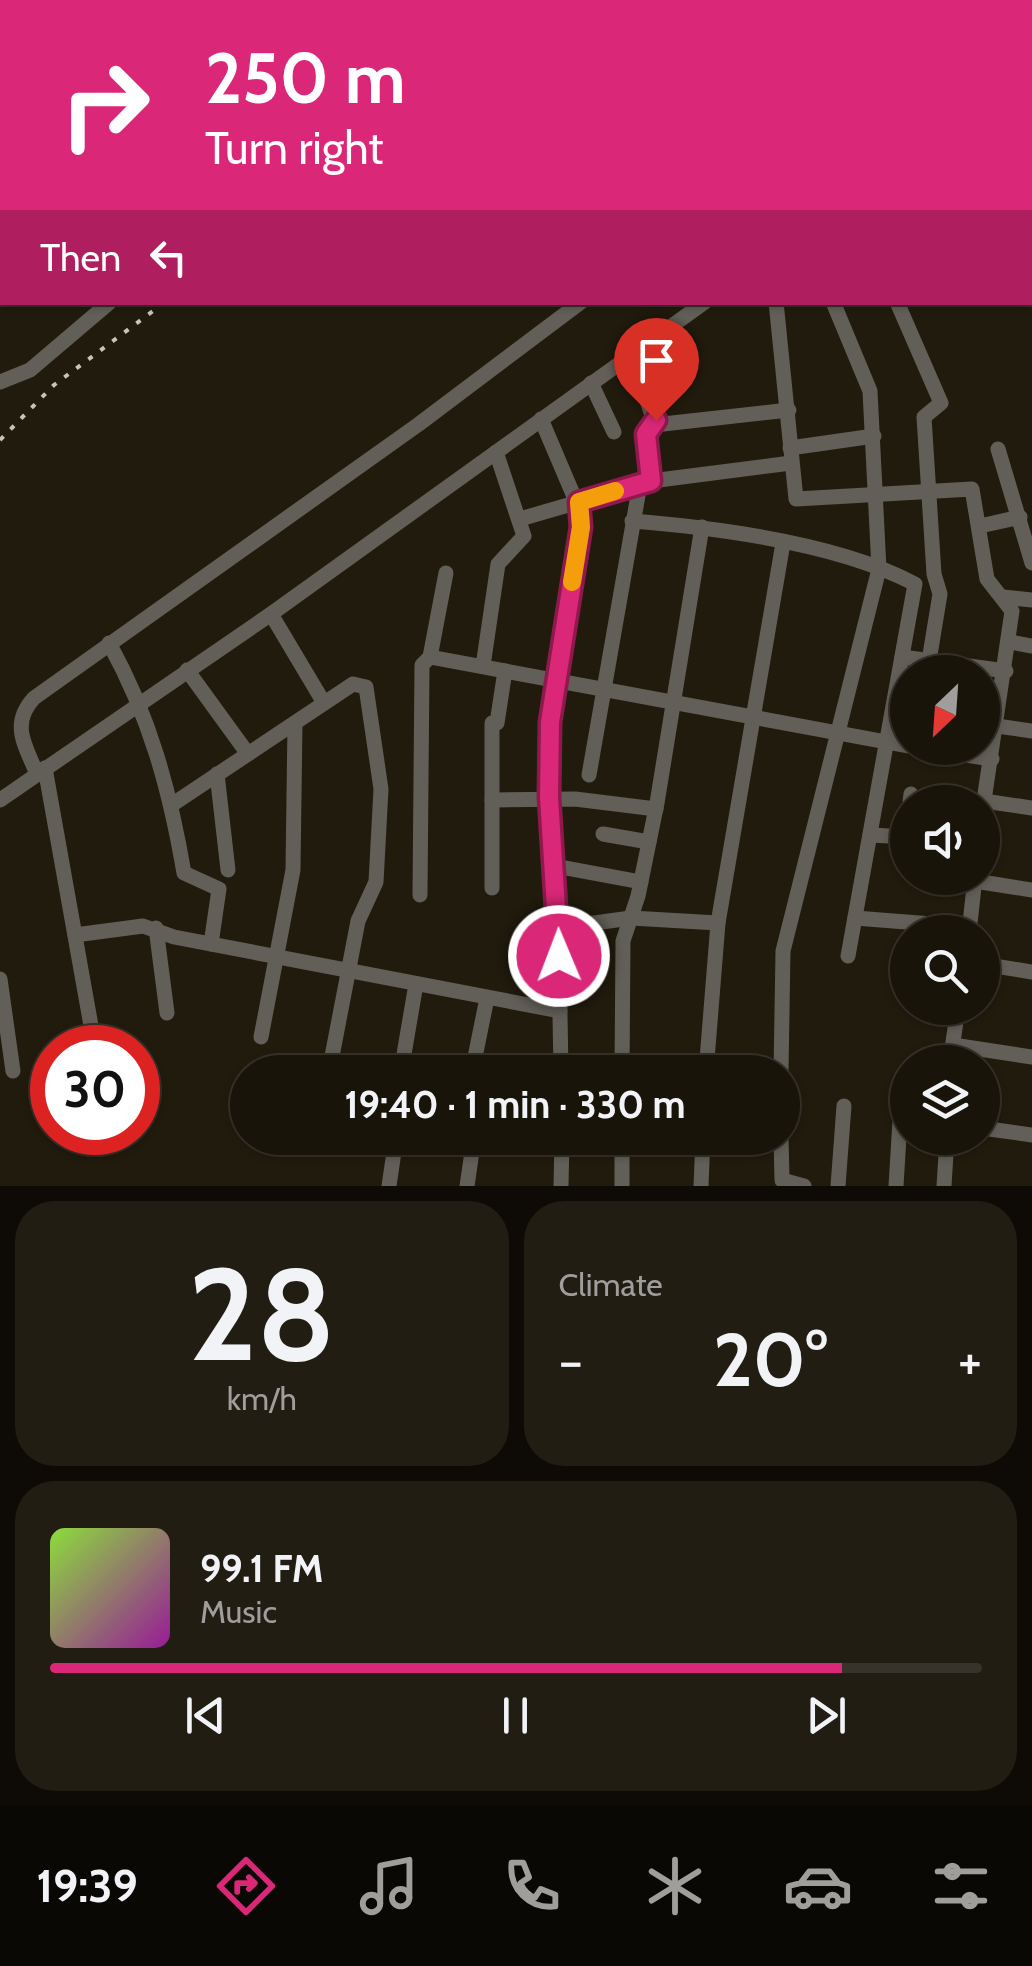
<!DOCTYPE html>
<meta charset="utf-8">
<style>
body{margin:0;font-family:Cabin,sans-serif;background:#221d13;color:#f1f3f6;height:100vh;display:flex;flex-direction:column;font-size:38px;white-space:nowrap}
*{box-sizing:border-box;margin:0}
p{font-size:32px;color:#9f9e9c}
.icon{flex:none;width:55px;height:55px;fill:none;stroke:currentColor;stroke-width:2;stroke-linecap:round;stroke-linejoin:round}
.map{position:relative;height:1186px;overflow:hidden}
.side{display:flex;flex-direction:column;gap:15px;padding:15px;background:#0e0b06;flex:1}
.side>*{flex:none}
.hud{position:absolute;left:0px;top:0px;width:1032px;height:305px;box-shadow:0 2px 8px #0004,0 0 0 2px #37332b;background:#db2777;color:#fff;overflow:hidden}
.needle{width:65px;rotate:205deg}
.controls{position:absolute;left:890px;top:655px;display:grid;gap:20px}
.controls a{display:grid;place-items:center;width:110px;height:110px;border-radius:50%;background:#19140a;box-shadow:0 2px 8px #0004,0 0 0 2px #37332b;font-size:50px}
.speed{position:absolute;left:30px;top:1025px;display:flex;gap:20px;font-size:50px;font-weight:700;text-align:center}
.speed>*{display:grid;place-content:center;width:130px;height:130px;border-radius:50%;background:#19140a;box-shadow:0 2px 8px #0004,0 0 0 2px #37332b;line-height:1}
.speed .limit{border:15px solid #d22;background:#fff;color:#111}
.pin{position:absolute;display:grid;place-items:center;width:85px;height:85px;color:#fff;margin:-102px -42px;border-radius:50% 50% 50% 0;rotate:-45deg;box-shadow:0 0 10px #0007}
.pin .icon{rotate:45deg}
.me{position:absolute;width:110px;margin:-55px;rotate:359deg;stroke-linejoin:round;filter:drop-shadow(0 0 8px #0008)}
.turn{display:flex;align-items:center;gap:35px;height:210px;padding:0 40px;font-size:45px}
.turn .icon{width:130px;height:130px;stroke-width:2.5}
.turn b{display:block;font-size:70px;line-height:85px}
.then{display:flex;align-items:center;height:95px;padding:0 40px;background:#0003;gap:20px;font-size:38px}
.big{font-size:75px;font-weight:700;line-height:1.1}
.side .tile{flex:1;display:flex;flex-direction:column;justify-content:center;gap:15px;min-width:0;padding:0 35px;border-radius:40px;background:#221d13}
.side .dial{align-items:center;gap:0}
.dial b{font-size:130px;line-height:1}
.song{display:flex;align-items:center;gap:30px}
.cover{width:120px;height:120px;border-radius:15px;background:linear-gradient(135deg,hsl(90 70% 55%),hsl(300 70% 35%))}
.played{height:10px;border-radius:5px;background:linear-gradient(90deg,#db2777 85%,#37332b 85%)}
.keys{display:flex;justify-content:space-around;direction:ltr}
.heat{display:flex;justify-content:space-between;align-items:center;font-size:55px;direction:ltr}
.side .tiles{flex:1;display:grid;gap:15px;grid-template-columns:1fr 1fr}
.tile:last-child{grid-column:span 2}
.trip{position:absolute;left:230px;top:1055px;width:570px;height:100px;border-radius:50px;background:#19140a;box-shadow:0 2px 8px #0004,0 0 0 2px #37332b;font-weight:700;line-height:100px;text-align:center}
.dock{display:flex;height:160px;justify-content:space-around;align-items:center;background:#0a0804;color:#9f9e9c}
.dock .icon{width:70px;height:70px}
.dock .active{color:#db2777}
.dock b{font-size:45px;color:#f1f3f6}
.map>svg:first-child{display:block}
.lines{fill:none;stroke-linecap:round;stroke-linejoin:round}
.minor{stroke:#625f58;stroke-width:15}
.rail{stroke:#c8c4ba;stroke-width:4;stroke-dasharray:5 10;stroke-linecap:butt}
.route-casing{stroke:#8e194d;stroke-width:25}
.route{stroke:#db2777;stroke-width:18}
.slow{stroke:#f59e0b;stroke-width:18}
</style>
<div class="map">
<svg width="1032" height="1186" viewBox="0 0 1032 1186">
<rect width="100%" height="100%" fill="#211b0d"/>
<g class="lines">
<g class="minor">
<polyline points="318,0 319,2"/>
<polyline points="453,2 459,0"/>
<polyline points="917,2 919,0"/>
<polyline points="0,68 2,68"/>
<polyline points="1030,186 1032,186"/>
<polyline points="776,302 796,499 972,489 987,579 1012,611 982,814"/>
<polyline points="897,302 941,403 924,417 934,574 940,594 929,661"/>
<polyline points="631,354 652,415 663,424 789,410"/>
<polyline points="0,382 30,370 110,302"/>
<polyline points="591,383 614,432"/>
<polyline points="541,419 581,513 551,722 549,797 558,902 561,1072"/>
<polyline points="790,448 874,436"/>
<polyline points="998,449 1032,563"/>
<polyline points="651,481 646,434 657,420"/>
<polyline points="520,519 651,481 791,463"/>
<path d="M632,521C719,528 838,543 915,584L848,956"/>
<polyline points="980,526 1020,517"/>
<polyline points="1003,597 1032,600"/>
<polyline points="271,614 324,703"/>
<polyline points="1010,642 1032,646"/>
<path d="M109,643C150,717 170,791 184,873L219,889L211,944"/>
<polyline points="430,657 446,573"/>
<polyline points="902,657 1006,671"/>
<polyline points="483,666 498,564 524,536 496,452"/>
<polyline points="187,670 248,754"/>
<polyline points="492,723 492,888"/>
<polyline points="497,723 505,671"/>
<polyline points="997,726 1032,731"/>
<polyline points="918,748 992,759"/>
<polyline points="45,768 95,1048"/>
<path d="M37,774C25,745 10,724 34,698L419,424L581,302"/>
<polyline points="217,774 228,870"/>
<polyline points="589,775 640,484"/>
<polyline points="0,800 271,614 705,302"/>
<polyline points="492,800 575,799 656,809"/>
<polyline points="984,801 1032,808"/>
<polyline points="910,802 911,794"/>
<polyline points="173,804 353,684 366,687 381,789 376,882 358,921 329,1072"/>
<polyline points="603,834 649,842"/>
<polyline points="870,835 908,837"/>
<polyline points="904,837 908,816"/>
<polyline points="555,866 641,882"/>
<polyline points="975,881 1032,890"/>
<polyline points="420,895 422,665 430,657 908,746"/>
<polyline points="855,918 970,927"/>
<polyline points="156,928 167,1013"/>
<polyline points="558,928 631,918 718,923"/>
<polyline points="969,932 975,878"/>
<polyline points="75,935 143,926 174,937 560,1011"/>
<polyline points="982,964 1032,972"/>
<polyline points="0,979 13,1071"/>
<polyline points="261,1037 293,870 295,723"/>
<polyline points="953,1045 1032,1057"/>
<polyline points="403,1060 416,984"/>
<polyline points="950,1062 958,1008"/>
<polyline points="472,1072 487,998"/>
<polyline points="622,1072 623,941 638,896 657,803 702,527"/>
<polyline points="706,1072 718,923 783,543"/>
<polyline points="781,1072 783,951 879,569 870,391 833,302"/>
<polyline points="982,1128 1032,1135"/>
<polyline points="539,1138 561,1142"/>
<polyline points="781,1138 782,1180 804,1186"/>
<polyline points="389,1186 396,1138"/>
<polyline points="467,1186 474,1138"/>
<polyline points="561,1186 562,1138"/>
<polyline points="622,1186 622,1138"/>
<polyline points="701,1186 703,1138"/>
<polyline points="838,1186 844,1106"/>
<polyline points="896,1186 901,1104"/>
<polyline points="944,1186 947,1138"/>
</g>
<g class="rail">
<polyline points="775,2 778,0"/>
<polyline points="0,440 54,385 165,302"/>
</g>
</g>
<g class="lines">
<g class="route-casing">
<polyline id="route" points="559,956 549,797 550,722 581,527 579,502 651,481 646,434 656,420"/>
</g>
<use href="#route" class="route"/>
<polyline class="slow" points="572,582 581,527 579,502 615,491"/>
</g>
</svg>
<div class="controls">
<a><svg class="needle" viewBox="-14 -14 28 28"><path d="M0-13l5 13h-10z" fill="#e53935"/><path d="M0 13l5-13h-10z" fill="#9f9e9c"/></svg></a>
<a><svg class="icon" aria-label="sound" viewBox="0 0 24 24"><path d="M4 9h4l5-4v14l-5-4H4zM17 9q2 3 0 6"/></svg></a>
<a><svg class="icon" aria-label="search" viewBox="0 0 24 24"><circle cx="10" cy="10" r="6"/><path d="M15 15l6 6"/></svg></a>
<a><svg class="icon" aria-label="layers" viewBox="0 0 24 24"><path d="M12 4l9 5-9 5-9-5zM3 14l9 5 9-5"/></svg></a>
</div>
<div class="speed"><div class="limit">30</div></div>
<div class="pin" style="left:656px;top:420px;background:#d93025"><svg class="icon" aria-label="arrive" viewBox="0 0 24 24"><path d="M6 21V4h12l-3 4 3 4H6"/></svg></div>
<svg class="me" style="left:559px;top:956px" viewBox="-20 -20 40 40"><circle r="17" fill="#db2777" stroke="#fff" stroke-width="3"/><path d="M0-11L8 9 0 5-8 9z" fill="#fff"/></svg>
<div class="trip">19:40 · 1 min · 330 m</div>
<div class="hud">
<div class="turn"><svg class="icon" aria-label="right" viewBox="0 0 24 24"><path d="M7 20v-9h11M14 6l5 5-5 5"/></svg><div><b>250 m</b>Turn right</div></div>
<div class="then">Then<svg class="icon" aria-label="left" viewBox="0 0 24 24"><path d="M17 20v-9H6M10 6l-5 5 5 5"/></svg></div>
</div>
</div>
<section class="side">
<div class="tiles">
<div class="tile dial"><b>28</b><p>km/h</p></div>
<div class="tile"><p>Climate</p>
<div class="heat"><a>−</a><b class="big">20°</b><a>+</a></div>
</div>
<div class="tile">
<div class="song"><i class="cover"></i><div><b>99.1 FM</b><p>Music</p></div></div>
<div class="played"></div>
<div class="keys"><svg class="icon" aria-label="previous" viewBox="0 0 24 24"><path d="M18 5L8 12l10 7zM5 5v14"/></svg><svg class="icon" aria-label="pause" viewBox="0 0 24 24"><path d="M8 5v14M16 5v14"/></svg><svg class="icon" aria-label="next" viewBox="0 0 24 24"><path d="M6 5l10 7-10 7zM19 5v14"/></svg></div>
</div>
</div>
</section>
<nav class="dock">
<b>19:39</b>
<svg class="icon active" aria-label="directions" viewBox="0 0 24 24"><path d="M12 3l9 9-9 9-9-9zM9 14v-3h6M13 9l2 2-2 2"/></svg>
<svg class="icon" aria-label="music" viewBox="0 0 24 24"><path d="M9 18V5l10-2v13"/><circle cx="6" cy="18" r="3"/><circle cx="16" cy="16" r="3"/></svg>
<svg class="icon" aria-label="phone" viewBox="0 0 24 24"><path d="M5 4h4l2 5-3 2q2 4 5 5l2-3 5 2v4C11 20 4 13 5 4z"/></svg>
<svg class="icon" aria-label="climate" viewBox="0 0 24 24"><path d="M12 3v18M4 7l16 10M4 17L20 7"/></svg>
<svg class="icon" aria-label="car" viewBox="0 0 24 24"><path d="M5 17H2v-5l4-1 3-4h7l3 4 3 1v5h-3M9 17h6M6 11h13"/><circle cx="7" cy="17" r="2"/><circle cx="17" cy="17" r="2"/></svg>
<svg class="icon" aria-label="filters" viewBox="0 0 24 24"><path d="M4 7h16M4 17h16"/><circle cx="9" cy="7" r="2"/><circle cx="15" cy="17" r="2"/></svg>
</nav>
